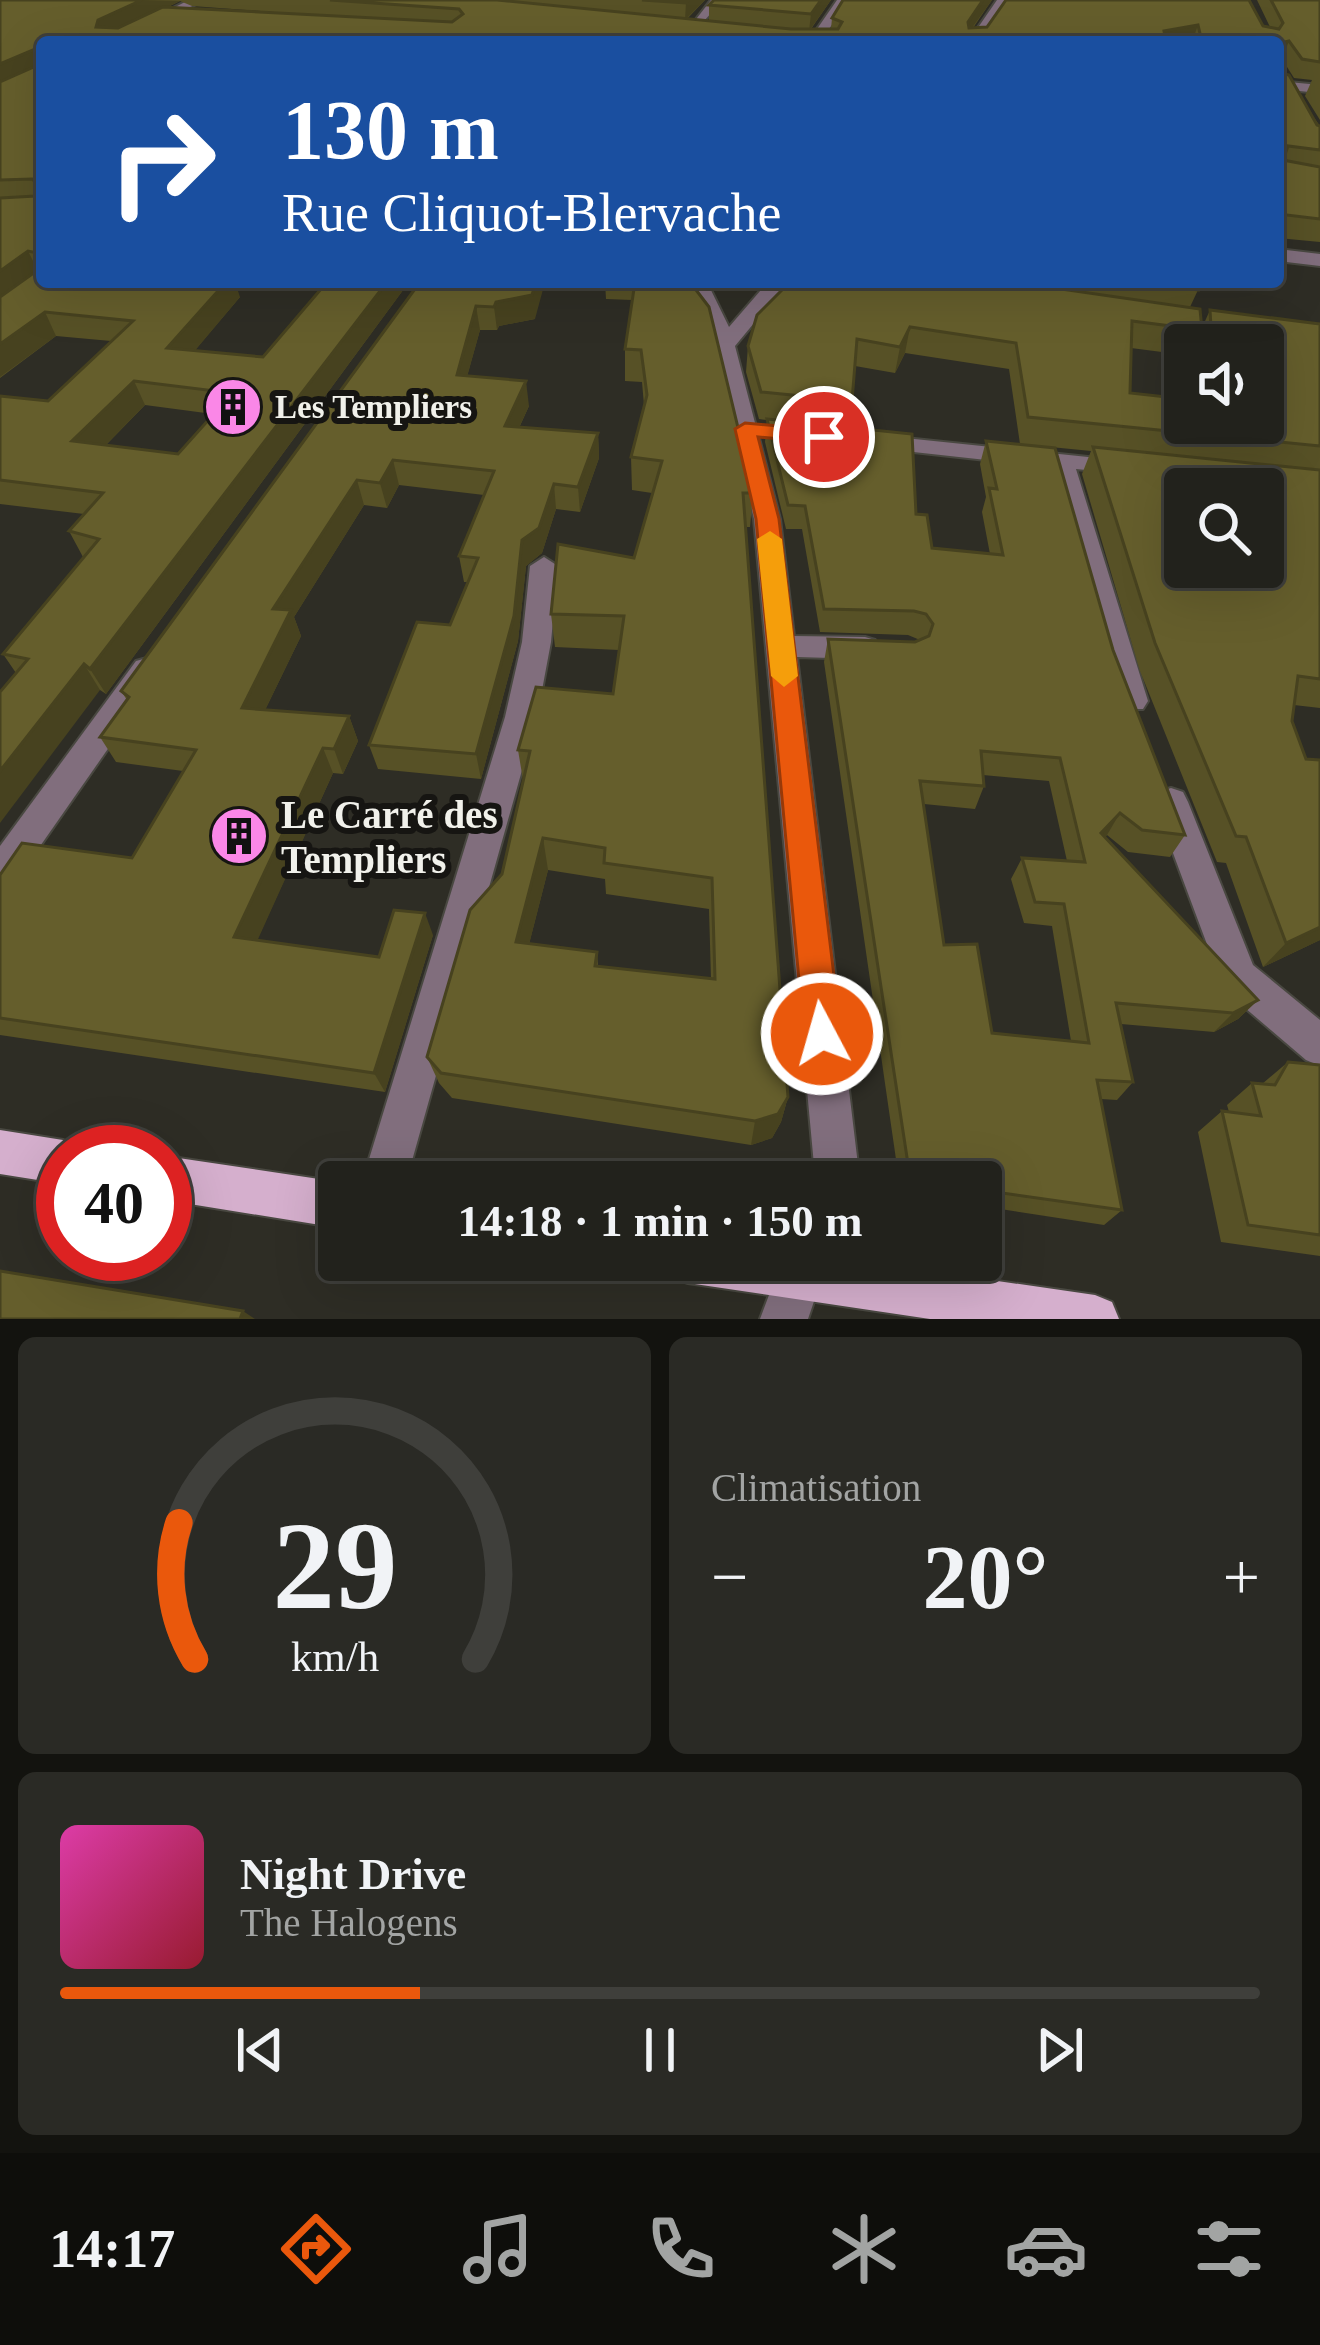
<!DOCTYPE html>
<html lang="fr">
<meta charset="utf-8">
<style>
body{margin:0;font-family:Georgia,serif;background:#2a2a25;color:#f1f3f6;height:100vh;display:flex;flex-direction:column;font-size:45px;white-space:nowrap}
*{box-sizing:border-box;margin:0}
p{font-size:39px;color:#a2a4a3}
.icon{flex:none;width:66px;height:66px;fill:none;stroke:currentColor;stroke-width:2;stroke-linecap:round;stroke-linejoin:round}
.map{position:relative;height:1319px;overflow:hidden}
.details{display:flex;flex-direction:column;gap:18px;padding:18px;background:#13130f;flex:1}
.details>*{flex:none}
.top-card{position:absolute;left:36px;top:36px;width:1248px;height:252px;border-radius:12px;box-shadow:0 12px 48px #0002,0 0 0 3px #3f3f3b;background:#1a4fa0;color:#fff;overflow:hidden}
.tools{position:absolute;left:1164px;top:324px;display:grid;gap:24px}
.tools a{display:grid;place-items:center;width:120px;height:120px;border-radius:12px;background:#22221c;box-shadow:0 12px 48px #0002,0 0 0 3px #3f3f3b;font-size:60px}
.speed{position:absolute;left:36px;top:1125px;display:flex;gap:24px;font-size:60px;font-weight:700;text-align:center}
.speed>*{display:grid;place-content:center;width:156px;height:156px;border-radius:50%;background:#22221c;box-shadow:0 12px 48px #0002,0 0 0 3px #3f3f3b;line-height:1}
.speed .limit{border:18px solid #d22;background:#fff;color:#111}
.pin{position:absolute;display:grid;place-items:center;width:102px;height:102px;color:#fff;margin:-51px;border:6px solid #fff;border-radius:50%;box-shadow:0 3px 12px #0007}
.me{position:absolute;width:132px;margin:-66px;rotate:354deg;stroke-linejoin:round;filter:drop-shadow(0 0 9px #0008)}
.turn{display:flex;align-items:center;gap:42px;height:252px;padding:0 48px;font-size:54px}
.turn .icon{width:156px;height:156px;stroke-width:2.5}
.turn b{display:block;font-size:84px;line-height:102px}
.big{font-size:90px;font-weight:600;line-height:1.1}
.details .widget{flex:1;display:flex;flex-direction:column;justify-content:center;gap:18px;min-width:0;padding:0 42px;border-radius:18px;background:#2a2a25}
.details .dial{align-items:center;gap:0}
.dial svg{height:312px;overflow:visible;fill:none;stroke:#3f3f3b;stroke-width:7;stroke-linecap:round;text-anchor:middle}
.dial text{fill:#f1f3f6;stroke:none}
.song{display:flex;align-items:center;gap:36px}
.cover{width:144px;height:144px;border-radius:18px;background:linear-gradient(135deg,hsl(320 70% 55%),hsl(350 70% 35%))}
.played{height:12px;border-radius:6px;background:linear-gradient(90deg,#ea580c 30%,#3f3f3b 30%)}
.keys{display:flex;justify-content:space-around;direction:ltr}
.heat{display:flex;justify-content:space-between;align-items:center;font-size:66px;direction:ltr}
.details .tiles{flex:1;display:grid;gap:18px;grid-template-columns:1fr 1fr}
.widget:last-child{grid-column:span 2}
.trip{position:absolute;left:318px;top:1161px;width:684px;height:120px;border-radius:12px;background:#22221c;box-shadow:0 12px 48px #0002,0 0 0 3px #3f3f3b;font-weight:600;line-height:120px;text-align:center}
.dock{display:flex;height:192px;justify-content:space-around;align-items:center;background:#0e0e0b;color:#a2a4a3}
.dock .icon{width:84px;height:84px}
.dock .current{color:#ea580c}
.dock b{font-size:54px;color:#f1f3f6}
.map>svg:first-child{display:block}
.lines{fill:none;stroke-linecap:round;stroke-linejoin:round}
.minor-casing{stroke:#494841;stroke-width:4}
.major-casing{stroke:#494841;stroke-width:4}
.minor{fill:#816e7d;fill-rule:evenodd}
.major{fill:#d5afcd;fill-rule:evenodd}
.wall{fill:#575126;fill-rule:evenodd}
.shaded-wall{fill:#47421f}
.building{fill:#655e2c;stroke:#47421f;stroke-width:3;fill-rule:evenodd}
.route{fill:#ea580c;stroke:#983908;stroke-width:3}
.slow{fill:#f59e0b}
.labels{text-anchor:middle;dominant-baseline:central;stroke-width:12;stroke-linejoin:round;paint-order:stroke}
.far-poi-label{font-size:33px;font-weight:bold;fill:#f1f1eb;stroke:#161512;text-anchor:start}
.poi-label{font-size:39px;font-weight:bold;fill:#f1f1eb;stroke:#161512;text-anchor:start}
</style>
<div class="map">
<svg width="1320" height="1319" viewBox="0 0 1320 1319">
<rect width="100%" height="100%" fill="#2e2d25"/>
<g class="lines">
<g class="minor-casing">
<g id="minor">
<polygon points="189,0 204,0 122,42 106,42"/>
<polygon points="711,0 723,0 694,32 686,32"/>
<polygon points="837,0 849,0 820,42 808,42"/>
<polygon points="997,0 1009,0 980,42 968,42"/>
<polygon points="1278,81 1320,85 1320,93 1278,89"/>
<polygon points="1278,249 1320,254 1320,266 1278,261"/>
<polygon points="687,282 707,282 729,327 768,282 788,282 735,346 780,519 794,636 865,637 875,640 880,648 875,656 865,659 797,657 858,1165 855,1182 811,1182 814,1165 754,519 710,330"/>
<polygon points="876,435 1136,462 1139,467 1127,474 1076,469 1148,701 1143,709 1121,709 1116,701 1050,467 868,447 868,437"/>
<polygon points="544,557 558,566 551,642 537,717 406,1182 362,1182 505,717 522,642 530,566"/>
<polygon points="147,658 158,661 162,669 158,677 13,885 0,890 0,846 136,661"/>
<polygon points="1171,788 1183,792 1188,802 1253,965 1320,1020 1320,1066 1306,1060 1224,990 1154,802 1159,792"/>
<polygon points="782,1260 828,1260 808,1319 760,1319"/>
</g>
</g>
<g class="major-casing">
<g id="major">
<polygon points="0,1130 63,1140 81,1152 63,1152 63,1184 0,1174"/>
<polygon points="165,1156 339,1182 339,1228 165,1200"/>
<polygon points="665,1260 852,1260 1095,1295 1112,1302 1119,1319 930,1319 688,1283 671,1277"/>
</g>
</g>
<use href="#minor" class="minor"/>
<use href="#major" class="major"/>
</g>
<g class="wall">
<path d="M0,0H705L687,19L709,21V5L714,0H831L811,29H831L832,18L992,0L973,28L1270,27L1257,0H1320V120L1305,96L1312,80L1294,78L1282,59V73L1320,126V242L1278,238V42H42V282L240,297L195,350L263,357L327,282H409L106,694L100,690L16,673L3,654L83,557L69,531L84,514L0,504V396L48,401L111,341L56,336L0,378ZM180,1L192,6L300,14L166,8ZM145,405L213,414L178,454L106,445Z"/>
<polygon points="420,282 535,319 499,326 497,330 480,330 467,376 529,406 519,428 598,433 599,458 580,512 556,509 542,553 526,566 518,641 481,779 378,769 369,745 450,625 468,582 464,582 459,556 484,495 399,485 387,508 364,505 294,617 301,636 265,710 349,716 358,741 343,774 333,773 257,940 379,957 433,935 385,1092 0,1035 0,875 132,858 183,771 116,762 100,737 127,700 121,691"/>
<path d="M605,282H690L753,493L750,527H745L788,1097L781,1122L772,1138L751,1145L452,1098L439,1083L427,1057L502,874L523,780L518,750L613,694L619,650L555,647L551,614L634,558L652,493L632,490L631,457L644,405L642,382L625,381V349L632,300L606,299ZM548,870L605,879L606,894L709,909L711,979L598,966L597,952L529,944Z"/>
<path d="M790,282H1197L1198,290L1190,307L1202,328L1210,310L1320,324V708L1294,705L1292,721L1306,759L1320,760V940L1263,967L1226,863L1217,862L1140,671L1082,474L1091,451L1020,444L1009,369L905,353L895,373L855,366L847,427L916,514L932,548L990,554L982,512L986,497L980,464L986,441L1113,650L1185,835L1170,857L1128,852L1107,835L1105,837L1258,1000L1238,1019L1214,1032L1121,1024L1133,1082L1117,1100L1101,1099L1122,1210L1104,1225L981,1206V1182H902L899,1180L824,662L828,639L915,642L920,640L908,635L820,632L802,529H786L765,442L767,420L759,419L746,372L748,346ZM1199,338V345H1263V423L1130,393L1131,348L1185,355V345H1196ZM983,775L1049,781L1067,861L1022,858L1011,879L1024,923L1052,926L1071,1041L992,1033L943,941L924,804L975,809L984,786Z"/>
<polygon points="1288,1062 1320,1065 1320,1256 1221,1242 1198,1132 1222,1111 1229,1112 1227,1105 1252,1083 1262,1084"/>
</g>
<g class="shaded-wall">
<polygon points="142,0 180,1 104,38 96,27 98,20"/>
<polygon points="689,0 705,0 685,20 686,3"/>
<polygon points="821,0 831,0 809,31 811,14"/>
<polygon points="983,0 992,0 964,39 968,22"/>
<polygon points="1198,25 1192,42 1161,42 1164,31"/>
<polygon points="1289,41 1282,59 1281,43"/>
<polygon points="33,50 40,68 0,86 0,64"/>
<polygon points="28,251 39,273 0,303 0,271"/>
<polygon points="226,282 235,282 240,297 177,372 167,348"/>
<polygon points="387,282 409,282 106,694 90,669"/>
<polygon points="536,282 545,282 535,319 499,326 497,330 494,307 496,302"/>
<polygon points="476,306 480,330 461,399 457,375"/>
<polygon points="45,312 56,336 0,377 0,344"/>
<polygon points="910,327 905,353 895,373 900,347"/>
<polygon points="134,381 145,405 85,466 72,441"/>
<polygon points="526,381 529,406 508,451 505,426"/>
<polygon points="598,433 599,458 580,512 578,487"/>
<polygon points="393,460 399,485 387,508 380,483"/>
<polygon points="357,480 364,505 294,617 301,636 254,733 242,708 273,609"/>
<polygon points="554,484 556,509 542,553 526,566 518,641 481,779 476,754 522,540"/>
<polygon points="84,664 100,690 0,823 0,771"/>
<polygon points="349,716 358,741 343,774 334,749"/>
<polygon points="323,748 333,773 249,959 234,937"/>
<polygon points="1120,813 1107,835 1088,855 1101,833"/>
<polygon points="543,838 548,870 522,972 516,942"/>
<polygon points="425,913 433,935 385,1092 374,1073"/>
<polygon points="1320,927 1320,940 1263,967 1286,943"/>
<polygon points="1258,1000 1238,1019 1214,1032 1233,1013"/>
<polygon points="788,1097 781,1122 772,1138 751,1145 755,1121"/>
<polygon points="243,1311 255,1319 240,1319"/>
</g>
<g class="building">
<polygon points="0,0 142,0 98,20 96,27 118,28 163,7 452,22 463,14 459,9 330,0 497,0 791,29 838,29 842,22 832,18 843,0 983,0 968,22 969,28 987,27 1006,0 1249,0 1263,26 1279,29 1283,23 1271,0 1320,0 1320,62 1302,59 1289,41 1281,43 1282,73 1289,75 1317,125 1320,126 1320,150 1288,146 1283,160 1320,167 1320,219 1278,214 1278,42 1202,42 1198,25 1164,31 1166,42 42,42 42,254 28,251 0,271 0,198 35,196 37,183 32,179 0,180 0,82 36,66 39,54 33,50 0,64"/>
<polygon points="642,0 689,0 686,3"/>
<polygon points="714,0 821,0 811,14 709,5"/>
<path d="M42,267V282H226L167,348L263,357L327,282H387L90,669L84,664L0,771V692L28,659L3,654L99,539L69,531L103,493L0,480V396L48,401L133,321L45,312L0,344V297ZM134,381L224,392L220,396L229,397L178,454L72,441Z"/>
<polygon points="420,282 536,282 532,295 496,302 494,307 476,306 457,375 526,381 505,426 598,433 578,487 554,484 539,528 522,540 514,616 476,754 369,745 417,622 450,625 478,558 459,556 494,471 393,460 380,483 357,480 273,609 291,610 242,708 349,716 334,749 323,748 234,937 379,957 394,910 425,913 374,1073 0,1018 0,875 22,843 132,858 196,750 100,737 129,697 121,691"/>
<path d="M635,282H690L709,307L752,486L753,493H743L788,1097L778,1114L755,1121L441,1073L427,1057L470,910L502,874L530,751L518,750L536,687L613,694L624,616L551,614L558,544L634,558L662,461L631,457L647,395L641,350L625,349ZM543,838L605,848L604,863L712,878L715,979L595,966L597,952L516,942Z"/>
<polygon points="790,282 1013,282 1200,309 1202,330 1132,321 1130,393 1185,399 1185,423 1263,423 1263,345 1212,345 1210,310 1320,324 1320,446 1028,417 1016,343 910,327 900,347 857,339 852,401 761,392 748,346 757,315"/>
<polygon points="1144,282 1197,282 1198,290"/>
<path d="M767,419L912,434L916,514L927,515L932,548L1003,555L989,488L997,489L986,441L1055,448L1113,650L1185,835L1142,830L1120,813L1101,833L1258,1000L1233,1013L1116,1003L1133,1082L1097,1080L1122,1210L981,1190V1182H930L908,1164L828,639L915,642L929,636L933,624L926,614L914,611L824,609L805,506L788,505ZM981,751L1060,758L1085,862L1022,858L1035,902L1064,904L1089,1043L992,1033L977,944L944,945L920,781L984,786Z"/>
<path d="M1093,447L1320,470V679L1298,676L1292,721L1306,759L1320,760V927L1286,943L1246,837L1236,836L1155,643ZM1185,489H1263V567H1185Z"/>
<polygon points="1288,1062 1320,1065 1320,1235 1248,1225 1222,1111 1261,1116 1252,1083 1275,1085"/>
<polygon points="0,1271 243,1311 240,1319 0,1319"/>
</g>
<polygon class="route" points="745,423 824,430 835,437 824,443 758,437 779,519 841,1034 835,1047 822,1052 809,1047 804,1034 756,519 735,429"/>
<polygon class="slow" points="770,531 782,539 798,676 784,687 771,676 757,539"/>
<defs>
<g id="building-disc" transform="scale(3)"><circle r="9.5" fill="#fa87e7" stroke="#161512"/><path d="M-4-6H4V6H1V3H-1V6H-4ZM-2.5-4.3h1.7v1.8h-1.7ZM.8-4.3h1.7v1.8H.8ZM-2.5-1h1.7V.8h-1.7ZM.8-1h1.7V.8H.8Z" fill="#111"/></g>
</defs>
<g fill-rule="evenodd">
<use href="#building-disc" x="233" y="407"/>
<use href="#building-disc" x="239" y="836"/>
</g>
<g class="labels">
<g class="far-poi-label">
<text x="275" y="407">Les Templiers</text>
</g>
<g class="poi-label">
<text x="281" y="814">Le Carré des<tspan x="281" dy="45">Templiers</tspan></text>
</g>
</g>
</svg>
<div class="tools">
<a><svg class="icon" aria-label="sound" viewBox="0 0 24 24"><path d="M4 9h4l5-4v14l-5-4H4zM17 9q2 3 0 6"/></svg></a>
<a><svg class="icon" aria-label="search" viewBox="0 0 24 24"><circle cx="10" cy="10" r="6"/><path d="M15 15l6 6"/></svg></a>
</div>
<div class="speed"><div class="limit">40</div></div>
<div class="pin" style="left:824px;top:437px;background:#d93025"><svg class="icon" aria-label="arrive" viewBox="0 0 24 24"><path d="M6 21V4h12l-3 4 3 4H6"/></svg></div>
<svg class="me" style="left:822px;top:1034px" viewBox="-20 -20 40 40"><circle r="17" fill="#ea580c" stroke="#fff" stroke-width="3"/><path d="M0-11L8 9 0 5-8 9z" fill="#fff"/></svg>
<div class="trip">14:18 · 1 min · 150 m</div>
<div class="top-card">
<div class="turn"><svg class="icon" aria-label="right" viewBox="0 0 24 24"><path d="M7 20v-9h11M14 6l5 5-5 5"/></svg><div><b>130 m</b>Rue Cliquot-Blervache</div></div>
</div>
</div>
<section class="details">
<div class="tiles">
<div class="widget dial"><svg viewBox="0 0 100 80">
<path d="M14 69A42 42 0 1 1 86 69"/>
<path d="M14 69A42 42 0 0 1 10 34" stroke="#ea580c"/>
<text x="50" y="56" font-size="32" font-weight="700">29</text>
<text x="50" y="72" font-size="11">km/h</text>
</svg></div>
<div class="widget"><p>Climatisation</p>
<div class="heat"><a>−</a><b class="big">20°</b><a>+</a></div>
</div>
<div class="widget">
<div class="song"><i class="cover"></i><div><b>Night Drive</b><p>The Halogens</p></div></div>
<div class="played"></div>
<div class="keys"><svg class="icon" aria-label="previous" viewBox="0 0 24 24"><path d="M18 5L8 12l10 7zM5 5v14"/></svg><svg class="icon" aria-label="pause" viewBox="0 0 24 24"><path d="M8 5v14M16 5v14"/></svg><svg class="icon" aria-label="next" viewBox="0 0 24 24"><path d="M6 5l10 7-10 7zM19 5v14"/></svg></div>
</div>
</div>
</section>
<nav class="dock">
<b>14:17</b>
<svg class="icon current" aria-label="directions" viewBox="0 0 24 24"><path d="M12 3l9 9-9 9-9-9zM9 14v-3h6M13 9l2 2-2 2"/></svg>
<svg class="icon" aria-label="music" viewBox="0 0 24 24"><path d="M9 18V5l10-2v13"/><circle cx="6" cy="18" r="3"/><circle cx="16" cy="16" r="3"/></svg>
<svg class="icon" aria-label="phone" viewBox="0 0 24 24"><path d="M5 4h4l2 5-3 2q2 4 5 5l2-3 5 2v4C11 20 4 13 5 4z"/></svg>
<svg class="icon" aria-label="climate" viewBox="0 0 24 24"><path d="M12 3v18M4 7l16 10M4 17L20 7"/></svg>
<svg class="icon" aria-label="car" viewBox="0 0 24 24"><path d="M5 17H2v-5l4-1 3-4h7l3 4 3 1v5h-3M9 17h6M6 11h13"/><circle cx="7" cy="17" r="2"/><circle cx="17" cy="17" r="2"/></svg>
<svg class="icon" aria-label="filters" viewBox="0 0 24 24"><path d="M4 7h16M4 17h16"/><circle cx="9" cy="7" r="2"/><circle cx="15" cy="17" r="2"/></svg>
</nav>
